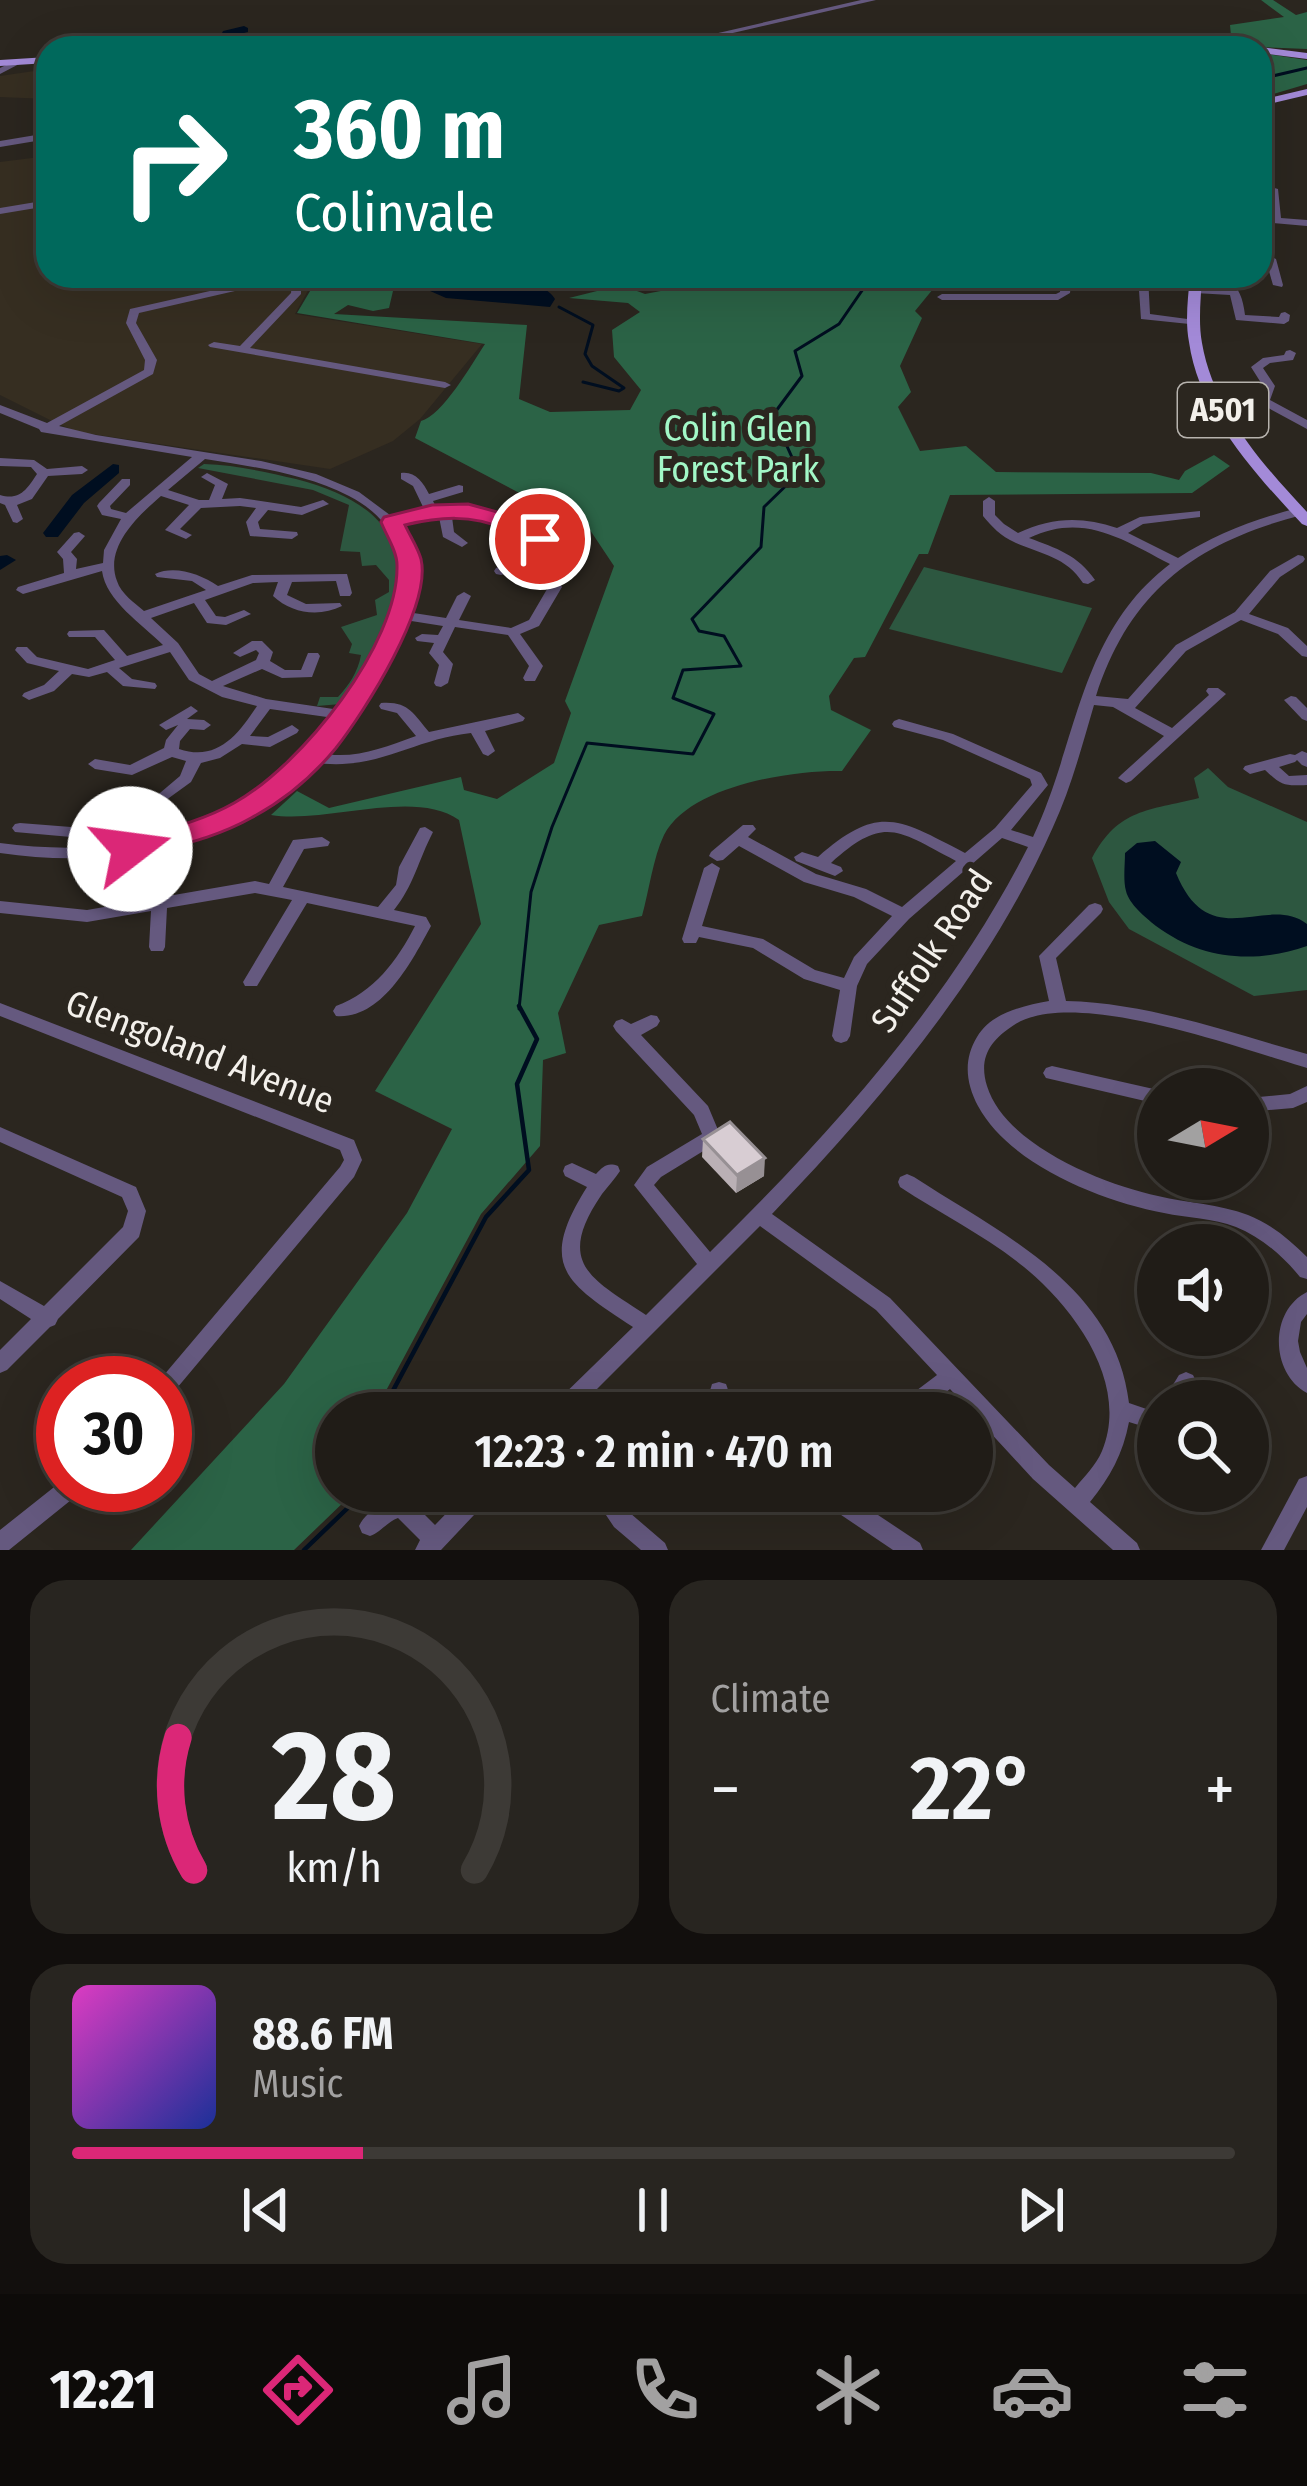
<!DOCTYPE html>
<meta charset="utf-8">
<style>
body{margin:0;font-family:"Fira Sans Condensed",sans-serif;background:#282520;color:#f1f3f6;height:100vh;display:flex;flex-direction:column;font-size:45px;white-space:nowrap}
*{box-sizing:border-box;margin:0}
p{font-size:39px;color:#a2a1a1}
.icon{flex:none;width:66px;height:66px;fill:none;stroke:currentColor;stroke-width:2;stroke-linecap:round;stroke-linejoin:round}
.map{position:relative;height:1550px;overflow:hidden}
.sheet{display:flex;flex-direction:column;gap:30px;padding:30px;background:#120f0d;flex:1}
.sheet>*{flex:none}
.hud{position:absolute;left:36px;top:36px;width:1236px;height:252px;border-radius:36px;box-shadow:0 12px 48px #0002,0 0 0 3px #3d3a36;background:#00695c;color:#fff;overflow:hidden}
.needle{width:78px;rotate:80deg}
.tools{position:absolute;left:1137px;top:1068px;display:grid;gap:24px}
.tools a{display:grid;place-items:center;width:132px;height:132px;border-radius:50%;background:#201c17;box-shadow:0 12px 48px #0002,0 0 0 3px #3d3a36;font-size:60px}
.speed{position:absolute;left:36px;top:1356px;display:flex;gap:24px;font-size:60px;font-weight:700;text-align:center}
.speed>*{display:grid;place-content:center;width:156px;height:156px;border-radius:50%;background:#201c17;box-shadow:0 12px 48px #0002,0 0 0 3px #3d3a36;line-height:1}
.speed .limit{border:18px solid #d22;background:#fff;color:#111}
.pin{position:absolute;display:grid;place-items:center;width:102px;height:102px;color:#fff;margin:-51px;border:6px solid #fff;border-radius:50%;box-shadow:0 3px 12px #0007}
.me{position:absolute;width:132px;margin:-66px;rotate:75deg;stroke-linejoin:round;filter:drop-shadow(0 0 9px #0008)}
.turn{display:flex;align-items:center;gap:42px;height:252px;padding:0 60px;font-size:54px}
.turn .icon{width:156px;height:156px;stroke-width:2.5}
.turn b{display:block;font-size:84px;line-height:102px}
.big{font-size:90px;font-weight:600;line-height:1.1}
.sheet .widget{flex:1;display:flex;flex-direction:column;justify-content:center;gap:18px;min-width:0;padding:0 42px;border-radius:36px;background:#282520}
.sheet .dial{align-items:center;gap:0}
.dial svg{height:312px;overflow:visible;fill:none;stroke:#3d3a36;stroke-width:7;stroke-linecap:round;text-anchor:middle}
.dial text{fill:#f1f3f6;stroke:none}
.song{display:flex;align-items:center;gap:36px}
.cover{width:144px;height:144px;border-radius:18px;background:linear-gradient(135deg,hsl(310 70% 55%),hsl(230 70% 35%))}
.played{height:12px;border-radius:6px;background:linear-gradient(90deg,#db2777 25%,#3d3a36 25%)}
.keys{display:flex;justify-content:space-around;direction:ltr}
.heat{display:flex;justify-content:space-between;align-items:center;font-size:66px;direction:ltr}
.sheet .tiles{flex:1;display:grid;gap:30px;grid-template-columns:1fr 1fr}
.widget:last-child{grid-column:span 2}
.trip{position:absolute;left:315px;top:1392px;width:678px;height:120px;border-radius:60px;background:#201c17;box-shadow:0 12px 48px #0002,0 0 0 3px #3d3a36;font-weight:600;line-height:120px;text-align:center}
.tab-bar{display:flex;height:192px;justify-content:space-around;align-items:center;background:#0d0b09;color:#a2a1a1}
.tab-bar .icon{width:84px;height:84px}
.tab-bar .selected{color:#db2777}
.tab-bar b{font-size:54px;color:#f1f3f6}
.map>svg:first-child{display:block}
.built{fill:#362e21}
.green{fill:#2d5740}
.forest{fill:#2b6346}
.water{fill:#000e20}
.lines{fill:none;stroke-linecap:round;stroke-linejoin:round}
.stream-far1{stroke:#000e20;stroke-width:3}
.stream{stroke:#000e20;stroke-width:4.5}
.river{fill:#000e20;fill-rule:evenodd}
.minor{fill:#65597f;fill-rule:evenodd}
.major{fill:#a38ad8;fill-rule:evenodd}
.wall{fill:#bab0b5}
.shaded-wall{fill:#979094}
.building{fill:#d8cdd3;stroke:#979094;stroke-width:3}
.route{fill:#db2777;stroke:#8e194d;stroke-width:3}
.labels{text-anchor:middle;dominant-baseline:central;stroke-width:12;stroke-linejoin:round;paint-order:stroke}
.shield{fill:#2b261f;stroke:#b7b3ae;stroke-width:3}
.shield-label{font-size:33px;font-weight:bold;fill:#f3f0eb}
.park-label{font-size:36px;fill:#a2f7c7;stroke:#2b261f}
.street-label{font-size:36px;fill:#f3f0eb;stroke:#2b261f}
</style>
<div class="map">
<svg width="1307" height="1550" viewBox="0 0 1307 1550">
<rect width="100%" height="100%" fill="#2b261f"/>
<g class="built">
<polygon points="48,69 48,99 0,97 0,76"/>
<polygon points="48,156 48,276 316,276 295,314 482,344 420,419 393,441 330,469 78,432 56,423 0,395 0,162"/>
</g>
<g class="green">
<path d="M204,464C235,465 266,472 296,479C394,505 425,556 374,648C364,666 354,687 341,704L317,706L320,697H338C349,685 358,672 361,655L349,653L352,644L341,627L377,615L375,600L389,592V580L376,565L362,566L360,552L340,551L349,505L313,490L198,468Z"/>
<polygon points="924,567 1092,608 1062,673 889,629"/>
<path d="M1208,768L1228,787L1307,822V990L1254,996L1129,929L1109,902L1092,858C1119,808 1148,811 1199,798L1194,778Z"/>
</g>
<g class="forest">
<polygon points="1261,0 1273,0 1296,15 1307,12 1307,49 1232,46 1230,25 1284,17"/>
<polygon points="1260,53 1307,60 1307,84 1260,98"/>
<path d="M319,276L388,279L393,291L389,308L373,311L348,305L334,314L527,325L519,399L550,412L630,410L641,390L614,357L612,330L640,312L628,303L569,298L621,285L645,294L713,281L744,283L750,276H1016L933,289L915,311L922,318L900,366L911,392L898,407L920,451L966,446L996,472L1151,473L1179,480L1185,471L1214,455L1230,466L1192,493L950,495L928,554H919L865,657L854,658L829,696L831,710L871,730L842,771C793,770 690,785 664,835C653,858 649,891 642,916L599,925L558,1013L566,1053L543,1060L540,1146L481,1214L374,1413H336V1491H351L349,1497L294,1550H131L284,1384L407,1213L452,1129L375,1091L481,924L459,820C414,788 326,824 271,815L297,791L329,808L461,777L464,790L497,799L554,763L571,713L565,701L614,566L590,530L415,438L421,421C442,416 472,364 485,344L297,313Z"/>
</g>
<g class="water">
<path d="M416,276C447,276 540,271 555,299L550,307L446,298L421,287Z"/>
<path d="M1155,841L1181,862L1176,873C1210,956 1266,893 1307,924V946C1254,964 1202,960 1156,926C1145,917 1129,904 1126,891C1123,880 1125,865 1125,853L1137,843Z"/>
</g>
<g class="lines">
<g class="stream-far1">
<polyline points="1260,79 1307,68"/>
<polyline points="559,307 593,325 585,354 592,366 624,388 619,391 583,382"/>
<polyline points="519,1009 531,892 552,827 587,743 693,754 714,714 673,698 683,670 741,666 724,636 699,631 692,619 761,547 764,507 799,473 773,415 802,376 795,351 839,324 872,276"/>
</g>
<g class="stream">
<polyline points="381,1413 486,1217 529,1170 517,1084 537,1039 519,1006"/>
<polyline points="304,1550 355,1501 358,1491"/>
</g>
<g class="river">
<polygon points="244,26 248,28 248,32 232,36 227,48 215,48 223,31"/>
<polygon points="113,464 119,465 119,473 84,503 58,537 46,537 43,533 72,495"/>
<polygon points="7,555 16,560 0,570 0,556"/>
</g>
<g class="minor">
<polygon points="861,0 876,0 668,48 653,48"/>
<polygon points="16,60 23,62 0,74 0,68"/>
<polygon points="48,133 48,139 0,147 0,141"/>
<polygon points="1260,184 1278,189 1281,218 1307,220 1307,226 1260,222 1260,216 1271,217 1268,191 1260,190"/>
<polygon points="48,200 48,206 0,214 0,208"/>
<polygon points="1260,251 1276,259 1283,285 1282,287 1273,285 1266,261 1260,258"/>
<path d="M259,276H273L248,288L139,313L136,323L157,360L153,374L59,426L96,435L261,461L316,474L359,492L394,518L425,511L413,486L401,479V473C415,471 423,482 429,494L459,485L463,486V492L433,501L437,509C473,503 565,529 573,571L571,574H561L556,559L501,575L496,574L494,571L496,568L549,553C521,530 488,517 452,517L454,532L468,543L462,547L443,537L439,517L398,524L413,552L414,592L407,612L446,618L457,596L464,592L471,596L459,620L511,628L529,620L550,584H560L562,587L539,626L520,634L543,666L535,681H525L523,678L529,666L508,635L455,627L443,652L453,664L448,683L441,687L436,686L434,683L439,665L429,653L434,643L417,641L415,638L422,634L438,635L443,626L405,620C388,671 354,714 319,753C354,760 383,748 416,736L397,713L381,709L379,706L381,703C408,701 413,713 429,732L518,713L525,718L523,721L485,731L495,751L488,756L483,754L471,733C412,739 375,773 311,762C228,848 116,870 0,853V843C89,855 187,846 261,791C288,771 312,744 334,718L270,709L250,736L268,737L292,725L299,730L297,733L270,747L242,744L220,758L201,763L191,782L162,803L154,798L180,776L186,761L172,757L132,775L95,769L88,764L95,759L130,765L164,748L166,740L178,725L166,730L159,725L191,706L198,711L187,719L204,720L211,725L204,730L190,729L180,741L179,749C217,762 238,735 257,706L222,697L189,680L170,652L119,668L132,679L155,683L157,686L155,689L123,686L107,672L89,677L72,674L54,691L29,700L22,696L24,693L44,685L59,671L27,663L15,650L17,647H27L37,657L88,669L115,660L95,637H69L67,634L69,631L104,630L127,656L163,645C142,624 106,601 102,571L23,594L16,590L18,587L64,573L63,559L57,552L74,533L79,532L85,536L71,552L77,559L76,569L103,563L104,550L121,519L102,515L97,506L99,503L122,479H130V485L110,506L111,509L126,513L192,457L41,432L39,429L0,413V405L47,423L144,370L145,360L126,323L130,309L241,284ZM205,459C253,467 304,473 349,496C445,546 387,646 340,710L266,699L223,686L262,669L282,678L312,677L320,656L318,653H308L301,670H285L270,661L273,652L262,641H252L233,653L240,657L256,650L259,653L256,660L212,681L199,674L178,643L151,618L194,603L207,623L226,625L251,614L244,610L225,617L216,616L205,600L253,583L278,582L273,596C292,614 320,617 342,606L340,603L306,604L287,595L292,582L336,581L340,596H350L352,593L347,574L252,575L218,586C200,574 175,565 155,574L157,577L192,581L206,590L144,611C135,603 121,594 117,581C104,547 138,516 161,496L189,505L165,530L186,539L192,535L180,529L201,508L240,506L256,508L246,522L250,536L292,539L298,535L297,532L260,529L258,522L268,510L302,515L329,504L323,500L301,507L240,498L222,499L228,484L207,473L201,477L215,485L209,500H199L168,490Z"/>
<polygon points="283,276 295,276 301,280 301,294 250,348 445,382 451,385 445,388 210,347 208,345 214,342 240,346 291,293 292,283"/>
<polygon points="1062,276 1072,276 1070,293 1058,300 942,300 937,297 942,294 1056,294 1060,292"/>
<polygon points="1138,276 1148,276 1150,314 1195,320 1200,323 1199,325 1141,319"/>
<path d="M1216,276H1227C1239,288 1243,298 1245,315L1279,317L1281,313L1285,312L1290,315L1289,321L1284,324L1236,320L1230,295L1195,293L1190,290L1195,287L1227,288Z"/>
<polygon points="1290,350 1296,353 1293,360 1270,363 1263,368 1275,386 1270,400 1307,420 1307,429 1261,404 1217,401 1211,398 1217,395 1259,397 1263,386 1251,367 1263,358 1284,355 1286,351"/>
<path d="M0,458L34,460L47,469L82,466L88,470L82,474L48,476L32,499L17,505L23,519L17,523L13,522L5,505L0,503V495C20,501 27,489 37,474L31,467L0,466Z"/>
<path d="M989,497L995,501V515L1004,524L1018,533C1052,517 1082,516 1117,528L1140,517L1200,511V517L1143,524L1128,533L1178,558C1215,534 1255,519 1298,508L1302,509V515C1197,542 1130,590 1096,696L1128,699L1176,645L1235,612L1270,571L1298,555L1303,556L1305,559L1303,562L1280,577L1249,614L1288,628L1307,646V657L1302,656L1278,634L1241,620L1186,651L1135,708L1172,728L1209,695L1206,691L1208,688H1218L1226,694L1131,781L1126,783L1118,778L1121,775L1164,736L1113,707L1094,705C1082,746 1071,788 1053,827C989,973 881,1100 772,1214L890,1298L1049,1465L1075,1488C1084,1477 1096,1465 1102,1451C1130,1383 1074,1308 1024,1267C986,1236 941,1214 900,1187L898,1182L900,1177L907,1174L914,1177C1001,1234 1115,1285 1129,1403L1158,1413V1431L1129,1422C1123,1454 1110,1477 1090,1502L1137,1543L1140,1550H1113L1033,1479L950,1389L919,1413H893L896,1406L937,1375L876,1310L760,1226L573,1413H549L552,1406L633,1327C566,1283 537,1266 587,1187L565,1176L563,1171L565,1166L572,1163L596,1174C603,1167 607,1162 618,1166L620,1171C615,1179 608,1186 602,1194C555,1263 590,1278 646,1315L697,1264L634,1185L647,1167L702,1134L694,1115L616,1031L613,1026L616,1021L622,1019L631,1024L651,1015L657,1016L660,1021L657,1026L641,1035L708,1106L721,1137L718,1142L661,1177L654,1185L710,1252C832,1132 950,1001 1028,847L1002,838L909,919L867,964L857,986L850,1036L847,1041L841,1043L835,1041L832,1036L840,990L804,979L753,948L699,937L696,943H684L682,939L704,868L712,863L720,868L702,926L763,939L815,970L844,978L854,957L892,916L854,897L804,882L739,846L723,860L717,861L709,856L711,852L743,825H753L756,829L748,837L816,874L866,889L902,907L956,861C898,831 885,814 831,863L841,867L843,871L835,876L796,861L794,857L802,852L818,857C879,803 899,819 965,853L995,828L1032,785L1030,779L943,740L894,727L892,724L894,721L899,719L953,734L1041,773L1048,785L1011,830L1033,837C1078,742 1079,633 1170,564C1122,539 1083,512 1029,538C1056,548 1078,555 1095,580L1088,584L1083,583C1066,556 1040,554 1014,542C1002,537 991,526 983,516V501Z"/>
<polygon points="1291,696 1296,697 1307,708 1307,721 1302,719 1284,700"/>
<path d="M1302,751L1307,753V767L1302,765L1297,760L1295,762L1279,767L1289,776L1307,775V785C1284,786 1282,786 1265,770L1250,774L1243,769L1245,766L1290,754L1295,755Z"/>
<polygon points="20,823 71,827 79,832 71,837 15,832 12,828 15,824"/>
<path d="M425,827L433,832C418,861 414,885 394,910L426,917L431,926C412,961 382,1020 336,1016L333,1011L336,1006C374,992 397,961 415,926L307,903L257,986H245L243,982L292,900L255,893L167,908L165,947L163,951H151L149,947L151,911L87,922L0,913V901L87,910L255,881L269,884L293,840L322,837L330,842L328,846L304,849L283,887L378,907L396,885L399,867L420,828Z"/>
<path d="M1095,903L1101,905L1103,909L1101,913L1056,958L1066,1001C1149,1003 1227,1032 1307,1054V1068C1241,1049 1073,986 1014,1025C991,1040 978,1057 987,1086C1005,1145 1103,1184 1158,1196C1188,1203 1219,1204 1248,1215C1271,1224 1290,1240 1307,1257V1279L1300,1277C1283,1256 1261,1237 1236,1227C1213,1218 1187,1218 1164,1213C1101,1201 1010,1165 978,1106C966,1083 963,1060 977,1037C992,1012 1023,1006 1049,1001L1039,956L1089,905Z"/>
<polygon points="0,1003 354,1140 362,1160 354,1177 172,1394 165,1397 165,1383 158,1382 340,1167 344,1160 340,1150 0,1016"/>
<polygon points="1052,1066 1158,1090 1158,1104 1046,1078 1043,1073 1046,1068"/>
<polygon points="1307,1086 1307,1102 1293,1108 1248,1112 1248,1098 1290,1094"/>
<polygon points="0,1127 136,1187 146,1211 139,1237 58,1319 55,1325 50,1327 7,1370 0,1373 0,1350 31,1319 0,1299 0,1281 44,1306 123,1227 128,1211 122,1197 0,1142"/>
<path d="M1307,1292V1314L1301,1322L1298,1341L1300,1352L1307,1368V1393C1270,1373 1269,1311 1307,1292Z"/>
<polygon points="1186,1372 1193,1375 1196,1381 1185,1401 1163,1401 1179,1375"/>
<path d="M719,1382L726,1384C731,1395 726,1401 731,1413H710L706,1404L712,1384Z"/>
<polygon points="1307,1476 1307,1507 1284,1550 1261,1550 1299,1479"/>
<polygon points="63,1480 63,1485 84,1485 81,1492 9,1550 0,1550 0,1530"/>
<path d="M404,1491H430L427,1498L417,1507L435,1525L468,1491H493L490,1498L441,1550H415L420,1540L398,1518C387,1522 381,1532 370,1536L362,1533L359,1526C369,1506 389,1505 404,1491Z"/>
<polygon points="590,1491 614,1491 630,1513 665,1543 668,1550 641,1550 614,1527"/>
<polygon points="813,1491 842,1491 920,1543 923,1550 893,1550 816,1498"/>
</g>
<g class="major">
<polygon points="1260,47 1307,53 1307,59 1260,53 1260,48 1256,48"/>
<polygon points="48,57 48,63 0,66 0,60"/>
<polygon points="1307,89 1307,95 1260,106 1260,100"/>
<path d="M1190,276H1202C1201,298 1198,321 1202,343C1213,409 1263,465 1307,512V526L1302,524C1255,474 1199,413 1189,342C1185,321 1188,298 1190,276Z"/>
</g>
</g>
<polygon class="wall" points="703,1139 764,1176 736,1193 702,1157"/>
<polygon class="shaded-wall" points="765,1158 764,1176 736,1193 737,1175"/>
<polygon class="building" points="730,1122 765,1158 737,1175 703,1139"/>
<path class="route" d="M468,504L519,518L552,539L540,546C527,543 517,534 504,529C472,514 439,517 405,525C410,536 418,548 421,559C432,606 365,711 336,748C313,776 283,801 251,818C214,839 171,847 130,859L120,856L115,849L120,842C158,831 199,823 234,803C301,766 399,644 397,565C397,551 386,535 381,522L384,517L432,505Z"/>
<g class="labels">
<rect class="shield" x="1178" y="383" width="90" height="54" rx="9"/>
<g class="shield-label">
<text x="1223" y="410">A501</text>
</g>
<g class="park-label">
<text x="738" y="429">Colin Glen<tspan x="738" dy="41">Forest Park</tspan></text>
</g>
<g class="street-label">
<text transform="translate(932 951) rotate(-56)">Suffolk Road</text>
<text transform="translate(200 1052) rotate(21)">Glengoland Avenue</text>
</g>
</g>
</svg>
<div class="tools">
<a><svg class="needle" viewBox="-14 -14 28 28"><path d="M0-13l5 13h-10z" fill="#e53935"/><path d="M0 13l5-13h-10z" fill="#a2a1a1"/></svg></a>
<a><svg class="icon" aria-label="sound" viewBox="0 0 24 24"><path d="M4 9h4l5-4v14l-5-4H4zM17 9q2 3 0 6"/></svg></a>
<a><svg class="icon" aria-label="search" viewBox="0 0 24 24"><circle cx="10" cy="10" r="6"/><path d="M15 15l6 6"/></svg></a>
</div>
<div class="speed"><div class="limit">30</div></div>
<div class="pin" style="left:540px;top:539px;background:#d93025"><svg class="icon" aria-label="arrive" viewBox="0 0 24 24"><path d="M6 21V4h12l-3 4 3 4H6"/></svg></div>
<svg class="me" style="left:130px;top:849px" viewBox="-20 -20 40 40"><circle r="19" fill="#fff"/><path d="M0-13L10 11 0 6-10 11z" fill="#db2777"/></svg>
<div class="trip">12:23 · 2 min · 470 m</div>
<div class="hud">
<div class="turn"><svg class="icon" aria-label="right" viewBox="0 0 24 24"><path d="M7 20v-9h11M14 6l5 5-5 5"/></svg><div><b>360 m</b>Colinvale</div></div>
</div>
</div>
<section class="sheet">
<div class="tiles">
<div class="widget dial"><svg viewBox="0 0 100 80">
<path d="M14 69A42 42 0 1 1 86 69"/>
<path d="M14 69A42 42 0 0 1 10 35" stroke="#db2777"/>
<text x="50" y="56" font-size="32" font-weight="700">28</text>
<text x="50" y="72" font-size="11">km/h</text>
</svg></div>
<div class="widget"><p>Climate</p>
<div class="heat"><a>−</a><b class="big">22°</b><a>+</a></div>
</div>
<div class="widget">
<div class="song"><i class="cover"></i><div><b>88.6 FM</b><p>Music</p></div></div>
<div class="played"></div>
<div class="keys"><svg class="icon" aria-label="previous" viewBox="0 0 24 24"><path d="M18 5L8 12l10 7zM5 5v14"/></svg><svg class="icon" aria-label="pause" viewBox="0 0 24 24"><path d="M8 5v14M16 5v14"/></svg><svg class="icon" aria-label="next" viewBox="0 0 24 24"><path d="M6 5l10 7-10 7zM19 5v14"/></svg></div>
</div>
</div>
</section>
<nav class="tab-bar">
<b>12:21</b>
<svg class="icon selected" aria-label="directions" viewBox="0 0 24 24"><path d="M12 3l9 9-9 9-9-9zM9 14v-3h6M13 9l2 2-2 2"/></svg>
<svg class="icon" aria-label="music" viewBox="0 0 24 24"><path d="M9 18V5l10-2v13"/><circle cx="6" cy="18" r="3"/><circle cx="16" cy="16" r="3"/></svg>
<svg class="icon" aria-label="phone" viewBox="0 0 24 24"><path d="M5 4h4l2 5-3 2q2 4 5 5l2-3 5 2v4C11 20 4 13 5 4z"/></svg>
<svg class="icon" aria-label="climate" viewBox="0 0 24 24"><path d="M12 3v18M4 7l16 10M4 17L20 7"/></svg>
<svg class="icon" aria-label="car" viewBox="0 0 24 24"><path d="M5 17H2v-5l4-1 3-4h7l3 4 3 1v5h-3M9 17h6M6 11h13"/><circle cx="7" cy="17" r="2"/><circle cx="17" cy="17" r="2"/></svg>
<svg class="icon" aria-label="filters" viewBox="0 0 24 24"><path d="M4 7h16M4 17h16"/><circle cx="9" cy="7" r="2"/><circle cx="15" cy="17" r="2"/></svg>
</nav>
